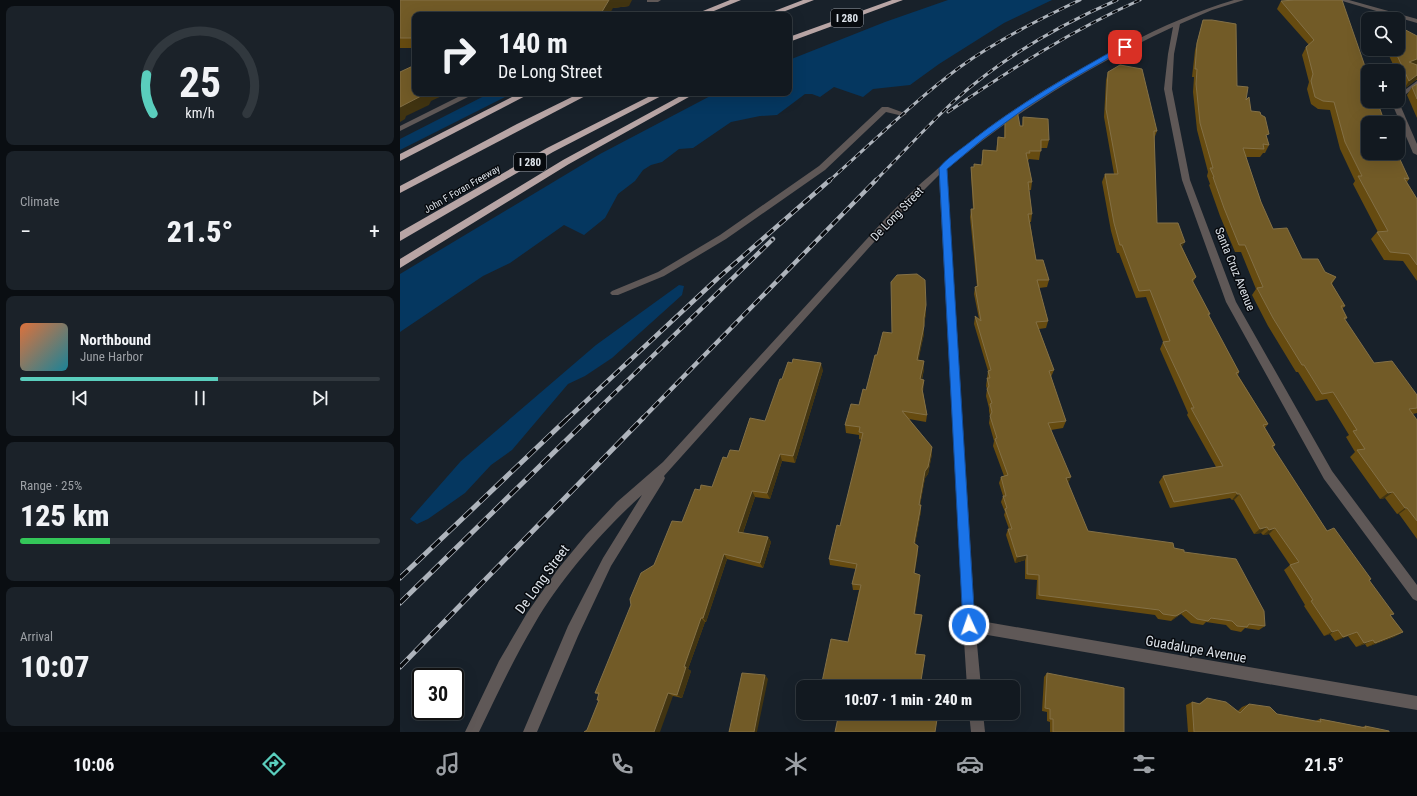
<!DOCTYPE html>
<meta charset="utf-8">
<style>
body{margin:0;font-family:"Roboto Condensed",sans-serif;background:#1b2229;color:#f1f3f6;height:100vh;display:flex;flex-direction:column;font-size:15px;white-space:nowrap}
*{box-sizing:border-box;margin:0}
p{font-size:13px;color:#9ca0a5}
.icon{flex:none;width:22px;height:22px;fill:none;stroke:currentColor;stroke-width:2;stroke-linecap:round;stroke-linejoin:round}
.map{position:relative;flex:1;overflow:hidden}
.drawer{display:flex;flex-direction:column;gap:6px;padding:6px;background:#0a0e12;width:400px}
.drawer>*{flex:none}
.top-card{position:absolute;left:12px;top:12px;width:380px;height:84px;border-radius:8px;box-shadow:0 4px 16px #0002,0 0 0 1px #31383e;background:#121920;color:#f1f3f6;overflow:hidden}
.tools{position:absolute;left:961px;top:12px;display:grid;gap:8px}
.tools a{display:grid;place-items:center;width:44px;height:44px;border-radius:8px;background:#121920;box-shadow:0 4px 16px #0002,0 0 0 1px #31383e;font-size:20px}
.speed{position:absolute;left:12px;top:668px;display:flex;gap:8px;font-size:20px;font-weight:700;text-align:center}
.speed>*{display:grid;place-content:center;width:52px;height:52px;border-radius:50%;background:#121920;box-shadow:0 4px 16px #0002,0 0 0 1px #31383e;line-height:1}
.speed .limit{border:2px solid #111;border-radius:6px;background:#fff;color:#111}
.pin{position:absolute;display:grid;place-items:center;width:34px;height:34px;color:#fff;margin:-17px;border-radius:8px;box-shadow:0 2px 6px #0006}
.me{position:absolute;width:44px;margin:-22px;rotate:357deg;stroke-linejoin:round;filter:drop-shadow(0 0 3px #0008)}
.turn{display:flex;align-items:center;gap:14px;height:84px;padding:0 20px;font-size:18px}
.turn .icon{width:52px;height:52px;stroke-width:2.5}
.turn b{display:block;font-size:28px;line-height:34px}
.big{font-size:30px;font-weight:800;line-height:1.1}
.drawer .widget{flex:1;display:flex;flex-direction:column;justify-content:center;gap:6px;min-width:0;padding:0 14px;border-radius:8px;background:#1b2229}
.drawer .dial{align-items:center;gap:0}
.dial svg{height:104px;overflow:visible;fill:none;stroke:#31383e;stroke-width:7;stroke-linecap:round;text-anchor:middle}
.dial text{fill:#f1f3f6;stroke:none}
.song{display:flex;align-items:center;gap:12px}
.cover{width:48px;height:48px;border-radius:6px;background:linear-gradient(135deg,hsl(20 70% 55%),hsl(190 70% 35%))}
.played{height:4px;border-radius:2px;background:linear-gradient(90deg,#5acebd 55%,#31383e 55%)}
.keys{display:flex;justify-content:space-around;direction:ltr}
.heat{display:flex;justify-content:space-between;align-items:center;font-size:22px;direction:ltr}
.charge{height:6px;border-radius:3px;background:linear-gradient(90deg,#34c759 25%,#31383e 0)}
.trip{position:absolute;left:396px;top:680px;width:224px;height:40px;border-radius:8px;background:#121920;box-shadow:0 4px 16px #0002,0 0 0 1px #31383e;font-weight:800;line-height:40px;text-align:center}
.tab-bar{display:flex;height:64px;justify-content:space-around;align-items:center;background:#070a0d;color:#9ca0a5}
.tab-bar .icon{width:28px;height:28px}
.tab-bar .current{color:#5acebd}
.tab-bar b{font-size:18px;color:#f1f3f6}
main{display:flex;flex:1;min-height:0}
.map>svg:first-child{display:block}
.green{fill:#053760}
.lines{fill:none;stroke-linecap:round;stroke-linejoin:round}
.service{fill:#5f5857;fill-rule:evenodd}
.minor{fill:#5f5857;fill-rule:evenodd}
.motorway{fill:#b8a5a5;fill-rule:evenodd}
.rail-far2-casing{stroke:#aeb4bc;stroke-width:3}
.rail-far1-casing{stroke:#aeb4bc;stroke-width:4.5}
.rail-casing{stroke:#aeb4bc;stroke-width:5}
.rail-far2{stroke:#070a0e;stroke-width:2;stroke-dasharray:6;stroke-linecap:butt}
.rail-far1{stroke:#070a0e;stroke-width:3;stroke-dasharray:8;stroke-linecap:butt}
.rail{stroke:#070a0e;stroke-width:3.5;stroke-dasharray:11;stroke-linecap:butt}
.wall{fill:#664b10}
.shaded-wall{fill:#413411}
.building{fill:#725b27;stroke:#837046}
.route{fill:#1a73e8;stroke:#114b97}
.labels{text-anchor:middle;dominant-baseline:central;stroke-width:3;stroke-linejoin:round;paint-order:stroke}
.far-street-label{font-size:10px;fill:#dbe1e8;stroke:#070a0e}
.shield{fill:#070a0e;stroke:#9ba0a7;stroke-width:1}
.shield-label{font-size:11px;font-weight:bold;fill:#dbe1e8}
.street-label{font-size:12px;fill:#dbe1e8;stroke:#070a0e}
.near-street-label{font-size:14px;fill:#dbe1e8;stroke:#070a0e}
</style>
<main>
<section class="drawer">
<div class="widget dial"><svg viewBox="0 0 100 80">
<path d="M14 69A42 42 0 1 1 86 69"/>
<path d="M14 69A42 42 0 0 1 9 39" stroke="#5acebd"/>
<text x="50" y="56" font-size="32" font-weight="700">25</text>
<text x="50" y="72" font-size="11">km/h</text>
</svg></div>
<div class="widget"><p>Climate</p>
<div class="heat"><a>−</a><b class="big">21.5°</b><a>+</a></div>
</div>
<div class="widget">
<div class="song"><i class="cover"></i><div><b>Northbound</b><p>June Harbor</p></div></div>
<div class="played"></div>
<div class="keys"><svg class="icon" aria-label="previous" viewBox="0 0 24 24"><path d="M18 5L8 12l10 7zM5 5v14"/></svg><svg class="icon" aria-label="pause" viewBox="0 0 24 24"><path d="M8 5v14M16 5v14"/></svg><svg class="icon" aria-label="next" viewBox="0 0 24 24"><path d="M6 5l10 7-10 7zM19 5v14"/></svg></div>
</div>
<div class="widget"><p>Range · 25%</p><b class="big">125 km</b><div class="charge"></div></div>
<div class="widget"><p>Arrival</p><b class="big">10:07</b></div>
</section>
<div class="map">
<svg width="1017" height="732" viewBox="0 0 1017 732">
<rect width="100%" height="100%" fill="#18212a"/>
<g class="green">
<polygon points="548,0 652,0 604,23 539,64 510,85 473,89 463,97 434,87 420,97 412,94 405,94 377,115 360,116 331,122 293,148 279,149 262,162 251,165 243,170 235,181 218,194 205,218 184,235 164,225 110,263 83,276 0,332 0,274 200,154 316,93 389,93 389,60 485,22"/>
<polygon points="90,93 113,93 0,150 0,139"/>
<polygon points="279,285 284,286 282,295 212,358 185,376 168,384 112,450 91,465 65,493 28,519 17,524 10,519 61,461 196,345"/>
</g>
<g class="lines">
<polygon class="service" points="482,107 488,107 507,114 503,116 486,112 425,170 326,239 264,276 218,295 212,295 210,293 212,291 258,272 320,235 419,166"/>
<g class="minor">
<polygon points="247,0 261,0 258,2 247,2"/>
<path d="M834,0H844L812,10L780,24L774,54L772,89L790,180L836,302L932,471L1017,585V601L1013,599L924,479L826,302L782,180L764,89L768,54L773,27C691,65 616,111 547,169L575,620L1017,696V710L576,633L581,687H567L563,625L539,175L492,222L264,476L265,478L263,482L211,566L178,636L137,732H123L168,626L203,558L242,495C204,529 161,578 135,623C114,658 97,695 79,732H65L99,661L127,613L158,569L186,535L217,502L263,462L486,218C502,202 517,186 534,172C592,120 659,78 728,44C763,26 797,11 834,0Z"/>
<polygon points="939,0 949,0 1017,19 1017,23"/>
<polygon points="1017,81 1017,86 998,100 998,95"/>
<polygon points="66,93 76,93 0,131 0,126"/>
<polygon points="998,100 1017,144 1017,155 1013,153 991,101"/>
<polygon points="569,713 583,713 585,732 571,732"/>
</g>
<g class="motorway">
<polygon points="330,0 341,0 304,15 293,15"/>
<polygon points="403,0 414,0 375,15 364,15"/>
<polygon points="492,0 503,0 389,42 389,37"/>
<polygon points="120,93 131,93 0,161 0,154"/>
<polygon points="180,93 191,93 0,193 0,186 117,124"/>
<polygon points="256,93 267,93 153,152 0,241 0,232 147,148"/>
<polygon points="286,93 296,93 169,164 0,268 0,259 163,160"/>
</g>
<g class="rail-far2-casing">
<g id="rail-far2">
<path d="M548,112C610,70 672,30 740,0"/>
<path d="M429,181C472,143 514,101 560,67C598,40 638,20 680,0"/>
<path d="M475,181C501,155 527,126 554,101C602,58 659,25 717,0"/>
</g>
</g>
<g class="rail-far1-casing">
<g id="rail-far1">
<polyline points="167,419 318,278 430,180"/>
<polyline points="188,419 373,239"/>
<polyline points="242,419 476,180"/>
</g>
</g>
<g class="rail-casing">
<g id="rail">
<polyline points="0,578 168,418"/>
<polyline points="0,603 189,418"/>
<polyline points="0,667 243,418"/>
</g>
</g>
<use href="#rail-far2" class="rail-far2"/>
<use href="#rail-far1" class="rail-far1"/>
<use href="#rail" class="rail"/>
</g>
<g class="wall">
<polygon points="0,0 229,6 213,8 15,15 15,48 0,48"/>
<polygon points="895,0 968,123 1009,179 1007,182 1017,199 1017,281 1003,261 984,260 971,239 977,232 978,232 953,184 955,181 940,149 930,110 918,109 911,104 907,89 909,82 902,55 906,47 909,45 877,9 881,1"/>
<polygon points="979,15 986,19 976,19"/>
<polygon points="803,20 837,86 867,138 869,145 865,153 863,153 860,157 846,157 861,202 873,229 902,259 925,272 936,277 932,284 945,306 942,309 947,318 945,320 974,363 1017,395 1017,413 1013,414 1017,420 1017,539 999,514 997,514 985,498 980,499 950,457 955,452 946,437 949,435 927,399 916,401 898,372 896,372 868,326 852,295 856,289 841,252 835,252 820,216 809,185 810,184 807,176 808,172 797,130 793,92 794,77 792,77 795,50"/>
<polygon points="1017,36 1017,80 1016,80 1004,89 998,76 998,71 996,71 986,49 998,49"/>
<polygon points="708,72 757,131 754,139 757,223 782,247 796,277 793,282 810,314 809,316 839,372 838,375 868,424 865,428 875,445 873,448 927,531 971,579 969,580 990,615 1003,632 994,637 967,647 965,644 956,647 948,636 935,641 930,634 924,636 904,606 905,605 884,570 890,565 869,534 863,535 861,533 854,534 834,500 832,500 830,498 770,508 759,482 763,476 816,467 787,415 788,413 760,349 763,342 746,297 736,298 719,253 717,253 711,231 702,182 705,174 714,174 704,117 706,80"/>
<polygon points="1017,84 1017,118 1007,95 1012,87"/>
<polygon points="623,117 649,140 647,148 641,148 639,160 629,159 628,161 632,182 631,190 629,190 632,214 631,222 630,222 636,260 649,280 647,287 639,288 648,321 646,328 639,329 654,370 651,377 666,421 663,428 651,430 668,483 688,531 774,548 784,552 865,626 859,630 845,628 841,632 831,630 826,625 806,622 803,625 791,623 781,614 771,621 758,619 755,615 636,599 637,580 625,579 625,560 615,563 606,535 608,529 609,529 604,515 605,512 601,502 603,496 599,483 601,477 604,476 593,446 594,441 589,423 590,416 589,411 589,408 586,396 587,389 586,386 588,371 574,324 575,316 579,319 574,294 575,287 577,287 570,217 571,209 573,209 571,175 571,167 574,167 574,164 581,165 583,150 596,151 598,137 604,138 605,119 620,126 622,126"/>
<polygon points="526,305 526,314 524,323 524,334 518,360 524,361 524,369 522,380 524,380 523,392 527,415 526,422 509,419 532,447 532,454 528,474 525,478 520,505 521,505 521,511 515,544 518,546 518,552 514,574 520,575 520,580 515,614 522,615 516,654 525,655 520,687 431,687 423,686 422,682 448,642 459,590 453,590 452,584 456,569 430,565 429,559 440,526 462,440 459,439 459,435 446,433 445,425 459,405 466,390 477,355 492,333"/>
<polygon points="423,370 395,463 382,461 370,499 355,497 343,533 368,537 371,542 363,568 327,559 306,622 305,622 288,669 291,671 282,698 273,696 187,730 199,701 197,700 199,695 195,693 254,565 282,522 300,490 312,487 327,458 339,451 365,421 382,379"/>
<polygon points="647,673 724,732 650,732 650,722 647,721 647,712 642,711 644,677"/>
<polygon points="807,698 838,711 842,707 849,704 877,714 915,721 920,719 962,727 965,726 989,732 788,732 786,705 792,702 798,704"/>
</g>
<g class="shaded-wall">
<polygon points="209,0 232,0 229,6 213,8 209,15 200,15"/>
<polygon points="1017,59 1017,65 1009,62"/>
<polygon points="1017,75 1017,78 1016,80 1004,89 1009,81"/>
<polygon points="24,93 45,93 44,95 31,101 29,105 6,116 5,119 0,122 0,107"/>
<polygon points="785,242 781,249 780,244"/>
<polygon points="526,305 526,314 524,326 524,318"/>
<polygon points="524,326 524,334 517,368 517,360"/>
<polygon points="524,361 524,369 520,387 520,379"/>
<polygon points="421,363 423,370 395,463 393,456"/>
<polygon points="532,447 532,454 528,474 525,478 519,511 519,505 525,471"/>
<polygon points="380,454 382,461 370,499 367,493"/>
<polygon points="671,477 668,484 666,478"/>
<polygon points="352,491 355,497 341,538 338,532"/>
<polygon points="993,492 985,498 980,499 988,493"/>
<polygon points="837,494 840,494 834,500 832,500"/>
<polygon points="521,505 521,511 514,549 514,543"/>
<polygon points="1005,508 1007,508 999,514 997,514"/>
<polygon points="867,527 861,533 854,534 860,529"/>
<polygon points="875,528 869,534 863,535 869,530"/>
<polygon points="368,537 371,542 363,568 360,563"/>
<polygon points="518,546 518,552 514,579 514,573"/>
<polygon points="324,554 327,559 306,622 303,618"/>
<polygon points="627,555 625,560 615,563 617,557"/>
<polygon points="520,575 520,580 514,619 514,614"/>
<polygon points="786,610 781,614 771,621 776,616"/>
<polygon points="522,615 522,620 515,658 515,654"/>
<polygon points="301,618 305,622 288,669 291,671 282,698 277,695 284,667"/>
<polygon points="938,630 930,634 924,636 932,632"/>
<polygon points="957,632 948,636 935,641 943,637"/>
<polygon points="1003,632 994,637 967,647 975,643"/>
<polygon points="973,640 965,644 956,647 964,643"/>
<polygon points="365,675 368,679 357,732 354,732"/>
<polygon points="268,693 273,696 260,732 254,732"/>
</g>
<g class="building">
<polygon points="0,0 209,0 200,15 15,15 15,38 0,38"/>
<polygon points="895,0 942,0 968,75 968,101 977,101 985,123 968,123 968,153 997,153 1009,179 1004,178 1017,199 1017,265 1009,254 990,252 977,232 988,231 958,176 962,176 945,142 934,102 923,101 915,97 911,81 913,74 906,47 914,40 881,1"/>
<polygon points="979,15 986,19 980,19"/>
<polygon points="803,20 812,20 836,24 837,86 848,87 846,100 849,97 851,111 860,112 861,115 865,117 869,134 866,135 869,145 863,144 864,149 843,148 861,202 873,229 887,228 902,259 918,259 925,272 936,277 931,283 945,306 941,306 947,318 944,318 974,363 992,361 1017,395 1017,408 1009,409 1017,420 1017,521 1007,508 1005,508 993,492 988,493 957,450 965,449 953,431 957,430 933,392 922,394 904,365 902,365 873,318 857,288 863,287 845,245 839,245 824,208 813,177 814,177 810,168 813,168 800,123 796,84 797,69 795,69 797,43"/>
<polygon points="998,26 1017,36 1017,59 1009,62 1017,65 1017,75 1009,81 994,49 998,49"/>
<polygon points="15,65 15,93 24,93 23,95 0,107 0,72"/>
<polygon points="720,65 742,69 757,131 754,131 757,223 778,223 785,242 780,244 796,277 792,280 810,314 808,314 839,372 836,373 868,424 863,425 875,445 872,446 927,531 934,528 971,579 969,580 994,614 990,615 1003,632 975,643 973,640 964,643 957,632 943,637 938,630 932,632 911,601 913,600 890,565 899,562 875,528 869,530 867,527 860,529 840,494 837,494 836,492 774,502 763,476 823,466 791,408 794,408 763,342 770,341 750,290 739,291 722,245 720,245 714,223 705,174 718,174 706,109 707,88 708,72"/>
<polygon points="1017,84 1017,99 1012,87"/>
<polygon points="617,110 620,126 623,126 623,117 648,119 649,140 641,140 641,151 629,151 630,153 626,153 632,182 628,182 632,214 628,214 636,260 643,260 649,280 637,280 648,321 636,322 654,370 649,371 666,421 648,423 671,477 666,478 688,531 773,543 774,548 784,550 784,552 836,559 864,611 865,626 849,624 847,627 837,626 832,621 811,618 808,621 797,619 786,610 776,616 763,614 759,610 639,595 639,575 627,574 627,555 617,557 608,529 612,529 605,509 607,508 603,496 606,496 601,477 608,475 595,439 597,438 590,416 592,412 590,404 592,403 587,389 589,386 587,378 590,378 588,371 591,370 575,316 581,321 575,287 578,286 571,209 574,209 571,167 574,167 574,164 582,165 583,150 597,151 598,137 605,138 605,119"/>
<polygon points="517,274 525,280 526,305 524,318 524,326 517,360 524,361 520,379 524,380 522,389 527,415 502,411 532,447 528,467 525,471 519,505 521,505 514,543 518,546 514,573 520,575 514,614 522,615 515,654 525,655 520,687 444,687 444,686 422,682 431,639 448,642 461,585 452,584 457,564 429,559 437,525 440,526 463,433 459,432 460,427 445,425 451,404 459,405 463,389 466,390 475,355 477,355 483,332 492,333 491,282 497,275"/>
<polygon points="393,359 421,363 393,456 380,454 367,493 352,491 338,532 368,537 360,563 324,554 303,618 301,618 284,667 286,667 277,695 268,693 254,732 184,732 187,730 199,700 197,700 199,693 195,693 231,605 230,599 241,573 254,565 272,521 282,522 295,489 300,490 301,485 312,487 323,457 327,458 330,450 339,451 350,418 365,421 380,379 382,379 388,362 392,363"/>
<polygon points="342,673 365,675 354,732 329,732"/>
<polygon points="647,673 724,688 724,732 653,732 653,719 650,719 650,709 645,708"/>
<polygon points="807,698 826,702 840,713 849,704 870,707 877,714 921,722 920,719 966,728 965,726 989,731 989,732 794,732 792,702 800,704"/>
<polygon points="439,713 538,713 535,732 435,732"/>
</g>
<path class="route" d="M723,45L728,47L665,83L624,109L583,139L547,169L575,625L573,629L569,631L565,629L563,625L539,168C547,158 560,150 570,142C618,104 670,75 723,45Z"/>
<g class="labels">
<g class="far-street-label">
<text transform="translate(62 189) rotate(-30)">John F Foran Freeway</text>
</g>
<g class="shield">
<rect x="431" y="9" width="32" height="18" rx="3"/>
<rect x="114" y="153" width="32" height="18" rx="3"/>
</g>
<g class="shield-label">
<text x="447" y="18">I 280</text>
<text x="130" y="162">I 280</text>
</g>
<g class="street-label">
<text transform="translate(497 214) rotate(-46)">De Long Street</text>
<text transform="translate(835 269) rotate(68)">Santa Cruz Avenue</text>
</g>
<g class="near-street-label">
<text transform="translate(142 579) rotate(-54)">De Long Street</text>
<text transform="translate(796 649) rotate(10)">Guadalupe Avenue</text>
</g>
</g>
</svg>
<div class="tools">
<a><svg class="icon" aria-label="search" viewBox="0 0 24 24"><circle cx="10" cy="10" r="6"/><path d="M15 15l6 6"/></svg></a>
<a>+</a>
<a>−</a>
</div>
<div class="speed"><div class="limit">30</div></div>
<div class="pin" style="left:725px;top:47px;background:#d93025"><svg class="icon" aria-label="arrive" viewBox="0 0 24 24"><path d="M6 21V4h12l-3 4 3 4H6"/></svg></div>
<svg class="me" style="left:569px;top:625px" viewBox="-20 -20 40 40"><circle r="17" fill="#1a73e8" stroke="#fff" stroke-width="3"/><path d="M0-11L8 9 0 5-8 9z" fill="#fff"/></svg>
<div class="trip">10:07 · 1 min · 240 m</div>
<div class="top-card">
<div class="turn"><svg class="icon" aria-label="right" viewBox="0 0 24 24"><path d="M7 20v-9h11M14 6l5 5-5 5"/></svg><div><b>140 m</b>De Long Street</div></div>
</div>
</div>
</main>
<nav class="tab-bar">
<b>10:06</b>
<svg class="icon current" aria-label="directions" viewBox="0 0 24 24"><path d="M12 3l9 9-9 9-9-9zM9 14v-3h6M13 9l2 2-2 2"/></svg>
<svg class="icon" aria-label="music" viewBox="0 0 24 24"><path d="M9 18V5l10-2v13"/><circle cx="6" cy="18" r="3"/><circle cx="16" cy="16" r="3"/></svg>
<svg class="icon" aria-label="phone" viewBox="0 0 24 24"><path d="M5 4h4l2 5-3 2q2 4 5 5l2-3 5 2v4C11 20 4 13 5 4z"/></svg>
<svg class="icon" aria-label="climate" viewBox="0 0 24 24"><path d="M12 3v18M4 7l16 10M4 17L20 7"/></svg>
<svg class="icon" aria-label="car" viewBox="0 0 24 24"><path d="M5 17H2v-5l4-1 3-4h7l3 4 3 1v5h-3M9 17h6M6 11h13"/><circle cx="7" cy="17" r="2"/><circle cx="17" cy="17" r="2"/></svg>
<svg class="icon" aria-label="filters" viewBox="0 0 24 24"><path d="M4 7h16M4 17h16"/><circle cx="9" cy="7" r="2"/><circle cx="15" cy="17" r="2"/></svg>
<b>21.5°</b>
</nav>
